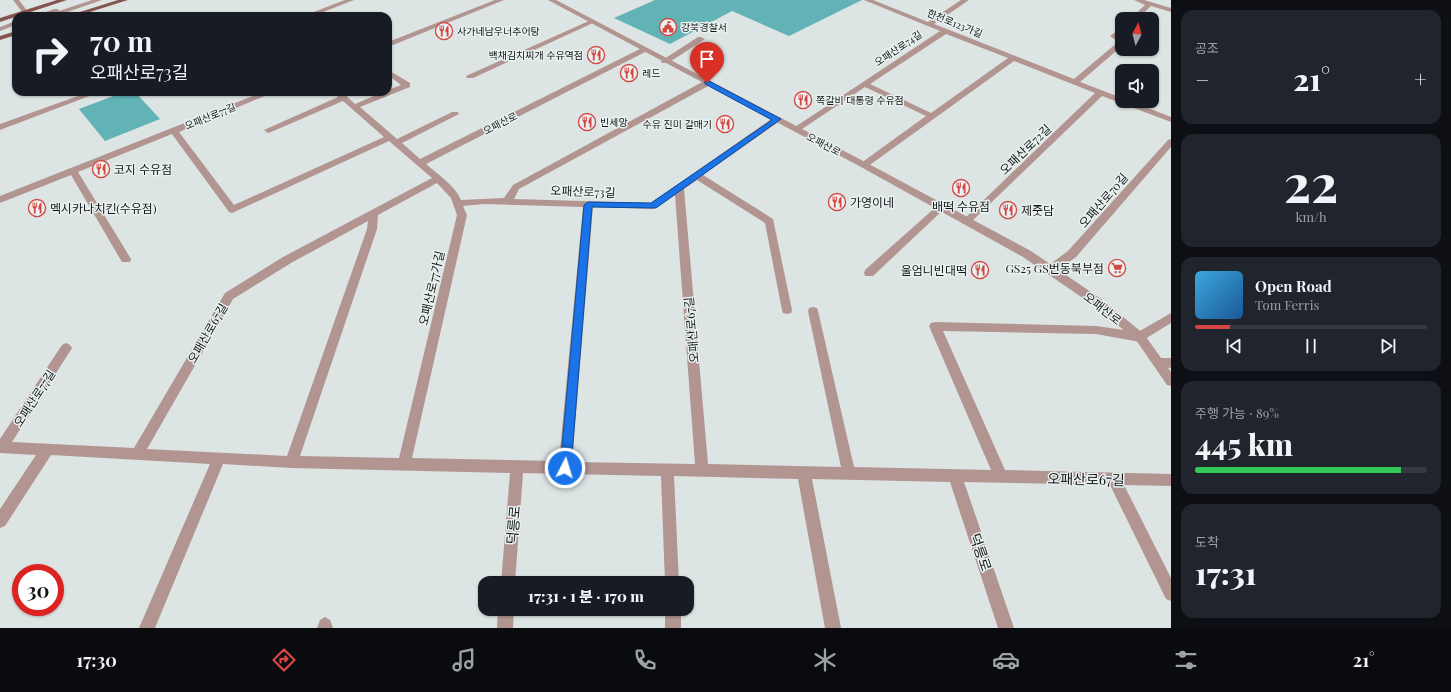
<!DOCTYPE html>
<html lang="ko">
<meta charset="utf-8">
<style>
body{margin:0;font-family:"Playfair Display","Noto Sans KR",serif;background:#20242c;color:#f1f3f6;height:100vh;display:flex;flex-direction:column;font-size:15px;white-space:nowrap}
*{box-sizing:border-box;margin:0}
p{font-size:13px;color:#9ea1a6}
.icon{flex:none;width:22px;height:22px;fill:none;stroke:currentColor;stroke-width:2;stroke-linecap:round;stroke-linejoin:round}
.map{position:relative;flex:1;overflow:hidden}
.sheet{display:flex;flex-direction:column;gap:10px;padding:10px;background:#0d0f14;width:280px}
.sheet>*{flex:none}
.hud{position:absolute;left:12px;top:12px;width:380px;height:84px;border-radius:12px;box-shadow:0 1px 3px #0004;background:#171b24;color:#f1f3f6;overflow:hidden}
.needle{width:26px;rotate:7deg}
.buttons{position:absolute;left:1115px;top:12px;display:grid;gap:8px}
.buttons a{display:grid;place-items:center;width:44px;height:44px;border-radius:8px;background:#171b24;box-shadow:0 1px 3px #0004;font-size:20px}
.speed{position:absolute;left:12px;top:564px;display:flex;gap:8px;font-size:20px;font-weight:700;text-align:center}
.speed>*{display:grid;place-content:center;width:52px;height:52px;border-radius:50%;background:#171b24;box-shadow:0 1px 3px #0004;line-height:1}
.speed .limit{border:6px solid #d22;background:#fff;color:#111}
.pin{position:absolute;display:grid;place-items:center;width:34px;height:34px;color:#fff;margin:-41px -17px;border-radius:50% 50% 50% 0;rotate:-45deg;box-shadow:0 0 4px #0007}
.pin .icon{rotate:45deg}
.me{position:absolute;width:44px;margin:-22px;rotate:5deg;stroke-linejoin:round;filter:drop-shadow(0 0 3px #0008)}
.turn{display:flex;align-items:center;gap:14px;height:84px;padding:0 12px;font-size:18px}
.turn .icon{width:52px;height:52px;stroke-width:2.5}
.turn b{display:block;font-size:28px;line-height:34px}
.big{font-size:30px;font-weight:800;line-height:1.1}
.sheet .card{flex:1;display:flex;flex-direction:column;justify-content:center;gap:6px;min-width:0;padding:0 14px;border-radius:12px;background:#20242c}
.sheet .dial{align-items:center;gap:0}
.dial b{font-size:52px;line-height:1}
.song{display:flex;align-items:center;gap:12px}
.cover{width:48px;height:48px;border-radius:6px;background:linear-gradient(135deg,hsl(200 70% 55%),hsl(210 70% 35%))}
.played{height:4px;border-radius:2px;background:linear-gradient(90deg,#d54642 15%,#363941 15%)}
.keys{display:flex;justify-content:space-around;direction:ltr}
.heat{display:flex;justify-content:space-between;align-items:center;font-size:22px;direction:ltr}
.charge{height:6px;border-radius:3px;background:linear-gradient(90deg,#34c759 89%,#363941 0)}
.trip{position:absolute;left:478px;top:576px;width:216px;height:40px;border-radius:12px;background:#171b24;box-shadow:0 1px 3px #0004;font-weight:800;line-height:40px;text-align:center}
.menu{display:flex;height:64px;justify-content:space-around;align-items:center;background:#090b0e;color:#9ea1a6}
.menu .icon{width:28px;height:28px}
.menu .on{color:#d54642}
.menu b{font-size:18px;color:#f1f3f6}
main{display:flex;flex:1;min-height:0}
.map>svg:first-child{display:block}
.building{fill:#61b3b6}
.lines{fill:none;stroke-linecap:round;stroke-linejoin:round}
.service{fill:#b29591;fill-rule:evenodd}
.minor{fill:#b29591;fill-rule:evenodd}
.tertiary{fill:#b29591;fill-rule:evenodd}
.primary{fill:#86544f;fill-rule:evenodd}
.route{fill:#1a73e8;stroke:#114b97}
.labels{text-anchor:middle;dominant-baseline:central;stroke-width:3;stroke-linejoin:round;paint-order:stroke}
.far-street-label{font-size:10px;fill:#141717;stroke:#e9f1f1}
.far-poi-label{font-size:10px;fill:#141717;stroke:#e9f1f1;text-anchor:start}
.street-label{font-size:12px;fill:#141717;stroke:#e9f1f1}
.poi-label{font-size:12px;fill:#141717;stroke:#e9f1f1;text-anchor:start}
.near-street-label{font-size:14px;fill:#141717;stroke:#e9f1f1}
</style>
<main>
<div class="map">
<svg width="1171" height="628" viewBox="0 0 1171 628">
<rect width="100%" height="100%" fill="#dce4e4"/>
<g class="building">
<polygon points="655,0 862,0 789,36 732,11 670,44 614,18"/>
<polygon points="124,92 135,92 160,119 105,141 79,109"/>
</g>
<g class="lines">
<g class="service">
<polygon points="92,0 102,0 56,16 35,16 54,9 58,9 59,11"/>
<polygon points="16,21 16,25 0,31 0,27"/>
<polygon points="698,37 701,37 705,39 668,63 662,63 661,61"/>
</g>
<g class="minor">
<polygon points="13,0 19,0 28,12 27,13 23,13"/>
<polygon points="345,0 354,0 313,16 303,16"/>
<polygon points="495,0 504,0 388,47 388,42"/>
<path d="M864,0H873L928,22L961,0H969L934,24L1074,79L1118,42L1110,36L1122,27V33L1118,36L1122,39V46L1080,82L1122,98V101H1130L1171,117V122L1102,96L969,224H963L961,222L963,220L1095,93L1014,61L867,167H861L860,165L861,163L926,116L865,87L799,131L796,132L792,129L940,31ZM946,34L1008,58L931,113L870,84Z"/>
<polygon points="1134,0 1144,0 1171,8 1171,12 1151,6 1137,19 1130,19 1145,5"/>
<polygon points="591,20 594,22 593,23 473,78 467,78 466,76"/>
<path d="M642,48H645L649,50L426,164C437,174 455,185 461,200L504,198L513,185L704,81H710V85L519,189L514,199L651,203L774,117H780L781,119L780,121L703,175L773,219L792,310L791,313L787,314L783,313L782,310L765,223L697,180L684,189L708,464L841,467L808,311L809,308L813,307L817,308L818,311L854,467L991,470L929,326L931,323L935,322L1096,326L1138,332L1171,313V323L1140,342L1096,334L943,331L1005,470L1171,474V486L1124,485L1171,578V601L1166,599L1110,485L964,482L1014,628H998L950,482L812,479L841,628H825L798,479L674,476L679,583H665L661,476L523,473L515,583H501L510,473L291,468L223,464L155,628H139L210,464L51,455L5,526L0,528V509L36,455L0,453V439L62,345L66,343L70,345L72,348L12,442L134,448L225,293L283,257L432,178L389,141L232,213L229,212L172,134L78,172L131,259L130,262H122L71,175L0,203V196L263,92H274L179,132L234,205L384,137L343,101L271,132L268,133L264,130L338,97L333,92H342L355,104L383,92H388V90L401,85L388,75V70L410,83V87L360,107L397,139L452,112H458L459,114L402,143L420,159ZM437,183L451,198L457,215L399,458L300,456L377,229L378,215ZM675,195L695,464L572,462L593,207L653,209ZM484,204L583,207L559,461L412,458L467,215L463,206ZM368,221L367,229L287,456L147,449L233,299L291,263Z"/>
<polygon points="89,92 100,92 0,130 0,124"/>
<polygon points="1171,139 1171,147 1076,257 1054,273 1046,273 1045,270 1046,267 1068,251 1168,140"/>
<polygon points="940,205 943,206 945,208 943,210 873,276 865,276 864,273 865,270 937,206"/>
<polygon points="1159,358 1171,358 1171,368 1155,366 1153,363 1155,360"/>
<polygon points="498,609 514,609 513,628 497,628"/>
<rect x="665" y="609" width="16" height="19"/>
<polygon points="325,617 330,620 333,628 317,628 320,620"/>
</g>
<polygon class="tertiary" points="548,0 556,0 867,163 1031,251 1101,299 1144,334 1171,372 1171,386 1167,385 1136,340 1093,305 1023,257 861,167"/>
<g class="primary">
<polygon points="57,0 67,0 0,22 0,18"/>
<polygon points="118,0 128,0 77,16 67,16"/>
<polygon points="16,31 16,35 0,40 0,36"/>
</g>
</g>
<polygon class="route" points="705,81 709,81 781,119 656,208 592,207 571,468 569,472 565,473 561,472 560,468 584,205 588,202 651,203 772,120 705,84"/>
<defs>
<g id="civic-ring" transform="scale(0.9)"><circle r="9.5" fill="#e9f1f1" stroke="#d54642" stroke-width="1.5"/><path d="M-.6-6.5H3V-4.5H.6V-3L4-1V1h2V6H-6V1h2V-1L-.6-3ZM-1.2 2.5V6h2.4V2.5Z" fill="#d54642"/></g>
<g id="restaurant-ring" transform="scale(0.9)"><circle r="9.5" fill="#e9f1f1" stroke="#d54642" stroke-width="1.5"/><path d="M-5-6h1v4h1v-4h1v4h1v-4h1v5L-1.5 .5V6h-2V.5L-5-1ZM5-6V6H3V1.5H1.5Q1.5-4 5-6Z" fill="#d54642"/></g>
<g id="supermarket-ring" transform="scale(0.9)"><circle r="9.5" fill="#e9f1f1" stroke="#d54642" stroke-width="1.5"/><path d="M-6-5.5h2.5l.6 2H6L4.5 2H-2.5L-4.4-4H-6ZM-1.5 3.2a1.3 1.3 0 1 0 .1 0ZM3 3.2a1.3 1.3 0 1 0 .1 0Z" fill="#d54642"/></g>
</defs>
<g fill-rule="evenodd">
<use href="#civic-ring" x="668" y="27"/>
<use href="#restaurant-ring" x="444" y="31"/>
<use href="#restaurant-ring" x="596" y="55"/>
<use href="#restaurant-ring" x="629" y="73"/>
<use href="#restaurant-ring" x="803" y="100"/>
<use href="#restaurant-ring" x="587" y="122"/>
<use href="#restaurant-ring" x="725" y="124"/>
<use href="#restaurant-ring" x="101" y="169"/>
<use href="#restaurant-ring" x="961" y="188"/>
<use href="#restaurant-ring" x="837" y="202"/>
<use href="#restaurant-ring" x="37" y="208"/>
<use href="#restaurant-ring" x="1008" y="210"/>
<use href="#supermarket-ring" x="1117" y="268"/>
<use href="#restaurant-ring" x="980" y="270"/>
</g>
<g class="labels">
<g class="far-street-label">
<text transform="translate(955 23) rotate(22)">한천로123가길</text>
<text transform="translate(898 48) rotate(-34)">오패산로74길</text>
<text transform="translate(210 116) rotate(-22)">오패산로77길</text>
<text transform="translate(500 123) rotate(-27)">오패산로</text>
<text transform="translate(824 144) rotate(28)">오패산로</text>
</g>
<g class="far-poi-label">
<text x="681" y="27">강북경찰서</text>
<text x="457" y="31">사가네남우너추어탕</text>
<text x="583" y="55" text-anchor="end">백채김치찌개 수유역점</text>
<text x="642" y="73">레드</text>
<text x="816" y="100">쪽갈비 대통령 수유점</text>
<text x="600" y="122">빈세앙</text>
<text x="712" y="124" text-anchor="end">수유 진미 갈매기</text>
</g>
<g class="street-label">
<text transform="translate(1025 149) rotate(-44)">오패산로72길</text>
<text transform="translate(583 191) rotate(2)">오패산로73길</text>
<text transform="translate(1103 200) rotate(-49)">오패산로70길</text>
<text transform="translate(431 288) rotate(-77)">오패산로77가길</text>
<text transform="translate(1103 308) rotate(38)">오패산로</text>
<text transform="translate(691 330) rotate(-95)">오패산로67길</text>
<text transform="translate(207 333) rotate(-60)">오패산로67길</text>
<text transform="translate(34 398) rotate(-57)">오패산로77길</text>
</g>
<g class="poi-label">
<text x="114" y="169">코지 수유점</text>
<text x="850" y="202">가영이네</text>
<text x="961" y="206" text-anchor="middle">배떡 수유점</text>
<text x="50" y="208">멕시카나치킨(수유점)</text>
<text x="1021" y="210">제줏담</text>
<text x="1104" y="268" text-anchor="end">GS25 GS번동북부점</text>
<text x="967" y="270" text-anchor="end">울엄니빈대떡</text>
</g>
<g class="near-street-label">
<text transform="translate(1086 479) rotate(1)">오패산로67길</text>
<text transform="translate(513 525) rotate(-85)">덕릉로</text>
<text transform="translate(981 552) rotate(71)">덕릉로</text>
</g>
</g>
</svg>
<div class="buttons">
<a><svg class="needle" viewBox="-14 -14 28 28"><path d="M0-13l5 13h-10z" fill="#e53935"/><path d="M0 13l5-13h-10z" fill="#9ea1a6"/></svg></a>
<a><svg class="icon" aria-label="sound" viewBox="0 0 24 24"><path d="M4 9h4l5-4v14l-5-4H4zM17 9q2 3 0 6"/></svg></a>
</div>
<div class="speed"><div class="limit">30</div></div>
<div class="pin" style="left:707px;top:83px;background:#d93025"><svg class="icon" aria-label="arrive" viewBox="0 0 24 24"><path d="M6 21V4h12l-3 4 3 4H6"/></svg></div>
<svg class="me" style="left:565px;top:468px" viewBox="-20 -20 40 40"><circle r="17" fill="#1a73e8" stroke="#fff" stroke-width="3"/><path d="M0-11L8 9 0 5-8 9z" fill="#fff"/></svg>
<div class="trip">17:31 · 1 분 · 170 m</div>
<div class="hud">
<div class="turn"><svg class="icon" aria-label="right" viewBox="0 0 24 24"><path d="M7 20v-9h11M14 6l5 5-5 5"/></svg><div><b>70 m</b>오패산로73길</div></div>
</div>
</div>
<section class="sheet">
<div class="card"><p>공조</p>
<div class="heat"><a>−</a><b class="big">21°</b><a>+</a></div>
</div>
<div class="card dial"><b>22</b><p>km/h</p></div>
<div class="card">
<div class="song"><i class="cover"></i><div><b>Open Road</b><p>Tom Ferris</p></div></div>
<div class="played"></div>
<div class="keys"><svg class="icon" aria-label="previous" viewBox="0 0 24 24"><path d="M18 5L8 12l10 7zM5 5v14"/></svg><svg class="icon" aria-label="pause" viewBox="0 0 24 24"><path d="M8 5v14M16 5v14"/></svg><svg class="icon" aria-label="next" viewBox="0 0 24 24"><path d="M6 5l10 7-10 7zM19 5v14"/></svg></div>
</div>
<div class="card"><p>주행 가능 · 89%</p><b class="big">445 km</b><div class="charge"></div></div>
<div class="card"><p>도착</p><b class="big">17:31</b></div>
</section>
</main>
<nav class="menu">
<b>17:30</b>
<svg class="icon on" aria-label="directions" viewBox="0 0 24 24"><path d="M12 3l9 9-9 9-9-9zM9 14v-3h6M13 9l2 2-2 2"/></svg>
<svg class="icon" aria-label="music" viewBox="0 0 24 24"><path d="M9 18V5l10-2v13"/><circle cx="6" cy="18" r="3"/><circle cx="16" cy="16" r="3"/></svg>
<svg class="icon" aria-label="phone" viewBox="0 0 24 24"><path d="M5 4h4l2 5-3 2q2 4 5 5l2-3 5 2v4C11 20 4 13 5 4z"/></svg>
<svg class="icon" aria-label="climate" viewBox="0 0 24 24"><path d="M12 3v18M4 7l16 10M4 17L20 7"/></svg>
<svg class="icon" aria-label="car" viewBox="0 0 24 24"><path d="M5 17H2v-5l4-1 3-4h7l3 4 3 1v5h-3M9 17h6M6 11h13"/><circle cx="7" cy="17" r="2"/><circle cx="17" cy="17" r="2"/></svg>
<svg class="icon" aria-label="filters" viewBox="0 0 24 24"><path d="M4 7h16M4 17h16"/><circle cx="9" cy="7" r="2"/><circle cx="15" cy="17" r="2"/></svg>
<b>21°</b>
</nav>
